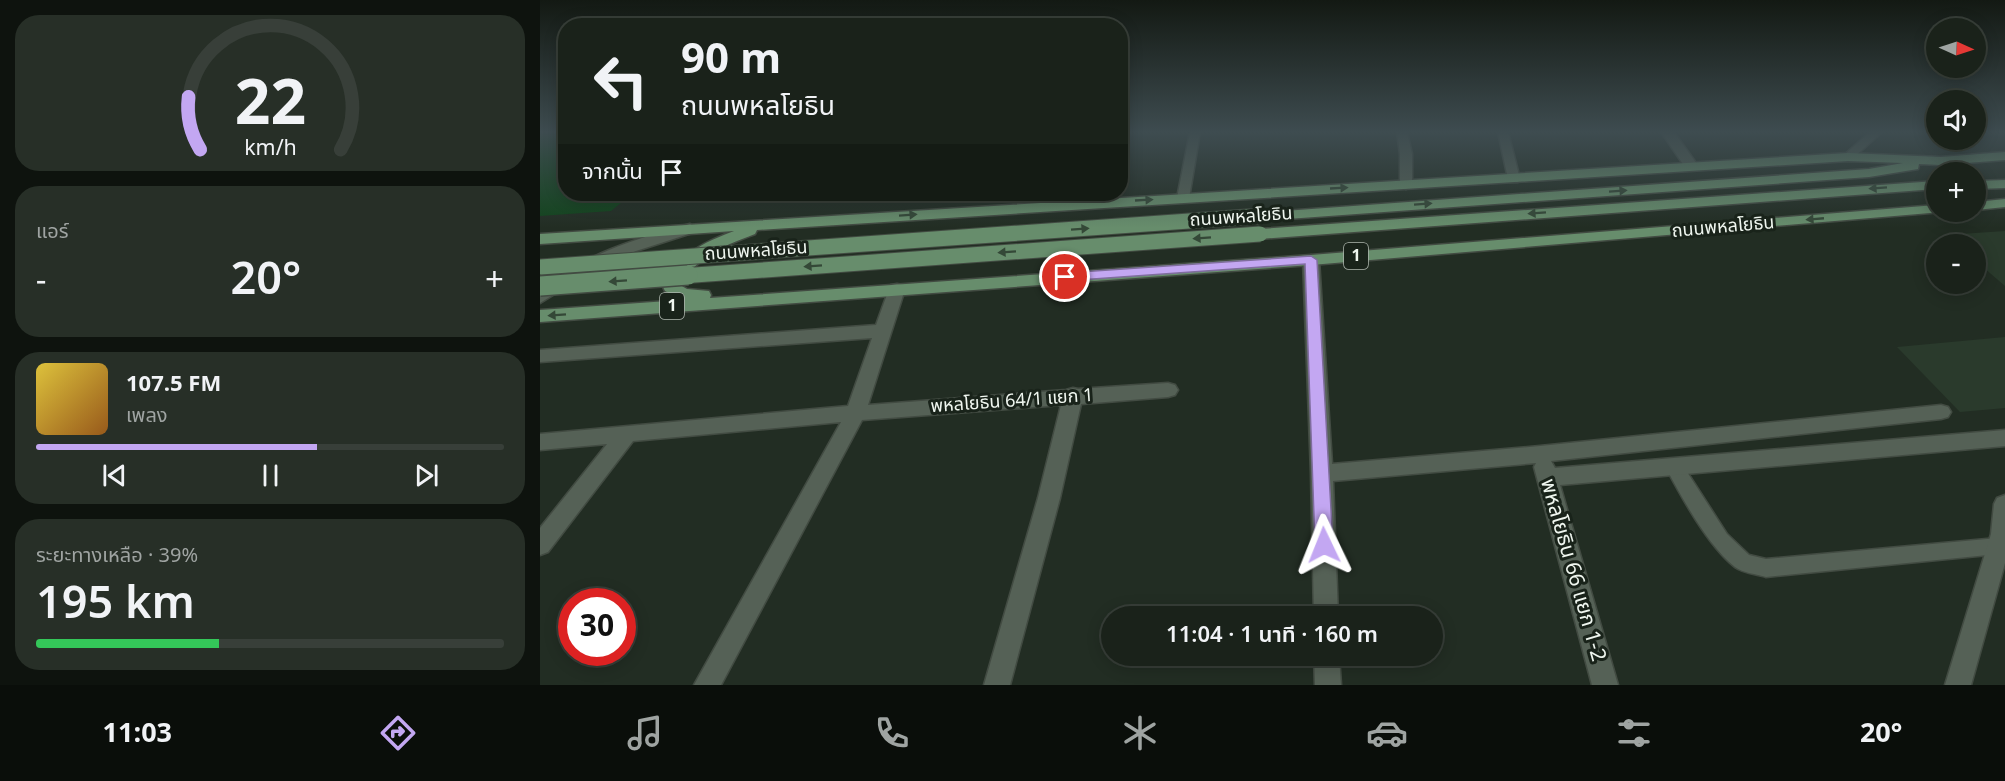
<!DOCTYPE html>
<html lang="th">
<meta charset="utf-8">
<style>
body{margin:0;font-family:Georgia,"Noto Sans Thai",serif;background:#272f27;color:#f1f3f6;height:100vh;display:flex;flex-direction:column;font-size:22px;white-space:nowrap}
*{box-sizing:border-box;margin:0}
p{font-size:20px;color:#9fa4a2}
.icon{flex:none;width:33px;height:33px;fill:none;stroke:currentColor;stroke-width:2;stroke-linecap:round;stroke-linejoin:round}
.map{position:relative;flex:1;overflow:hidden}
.panel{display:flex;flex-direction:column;gap:15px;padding:15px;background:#0e130e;width:540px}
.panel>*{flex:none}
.guide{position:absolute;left:18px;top:18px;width:570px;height:183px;border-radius:24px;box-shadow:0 3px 15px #0003,0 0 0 2px #383f39;background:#1a221a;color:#f1f3f6;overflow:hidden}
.needle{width:39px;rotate:93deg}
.fabs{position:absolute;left:1386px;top:18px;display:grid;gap:12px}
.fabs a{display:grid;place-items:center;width:60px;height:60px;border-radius:50%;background:#1a221a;box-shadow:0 3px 15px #0003,0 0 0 2px #383f39;font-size:30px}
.speed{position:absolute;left:18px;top:588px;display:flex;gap:12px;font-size:30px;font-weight:700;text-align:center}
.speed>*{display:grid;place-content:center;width:78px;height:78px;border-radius:50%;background:#1a221a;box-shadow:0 3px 15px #0003,0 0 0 2px #383f39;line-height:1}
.speed .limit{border:9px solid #d22;background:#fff;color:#111}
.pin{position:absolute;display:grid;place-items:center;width:51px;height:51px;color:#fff;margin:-26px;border:3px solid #fff;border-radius:50%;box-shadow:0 2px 6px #0007}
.me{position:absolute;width:66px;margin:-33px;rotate:358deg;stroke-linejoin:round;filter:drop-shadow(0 0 4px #0008)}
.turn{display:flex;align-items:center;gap:21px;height:126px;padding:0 24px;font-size:27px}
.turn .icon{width:78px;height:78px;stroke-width:2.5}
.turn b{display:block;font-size:42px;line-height:51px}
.then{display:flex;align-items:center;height:57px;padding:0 24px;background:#0003;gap:12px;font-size:22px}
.big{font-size:45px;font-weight:600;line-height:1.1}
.panel .tile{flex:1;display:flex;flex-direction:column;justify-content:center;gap:9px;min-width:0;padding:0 21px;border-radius:24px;background:#272f27}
.panel .dial{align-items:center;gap:0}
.dial svg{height:156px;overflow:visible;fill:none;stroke:#383f39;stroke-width:7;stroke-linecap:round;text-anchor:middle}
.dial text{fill:#f1f3f6;stroke:none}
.song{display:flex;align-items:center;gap:18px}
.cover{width:72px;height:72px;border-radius:9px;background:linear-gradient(135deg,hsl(50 70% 55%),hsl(30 70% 35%))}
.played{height:6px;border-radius:3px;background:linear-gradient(90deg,#c3a7f2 60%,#383f39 60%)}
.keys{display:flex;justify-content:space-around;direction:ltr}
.heat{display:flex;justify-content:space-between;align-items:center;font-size:33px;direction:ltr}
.charge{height:9px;border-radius:4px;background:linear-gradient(90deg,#34c759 39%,#383f39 0)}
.trip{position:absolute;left:561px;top:606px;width:342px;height:60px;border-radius:30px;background:#1a221a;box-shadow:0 3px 15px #0003,0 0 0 2px #383f39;font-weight:600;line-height:60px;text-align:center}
.tab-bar{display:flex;height:96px;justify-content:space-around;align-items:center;background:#0a0e0a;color:#9fa4a2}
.tab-bar .icon{width:42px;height:42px}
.tab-bar .selected{color:#c3a7f2}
.tab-bar b{font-size:27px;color:#f1f3f6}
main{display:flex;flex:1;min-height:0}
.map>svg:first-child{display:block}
.built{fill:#2a3a2c}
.green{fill:#11441c}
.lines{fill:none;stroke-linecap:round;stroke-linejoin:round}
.lane-casing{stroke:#424b42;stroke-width:3}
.street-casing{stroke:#424b42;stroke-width:3}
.primary-casing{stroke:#424b42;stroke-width:3}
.lane{fill:#556156;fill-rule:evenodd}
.street{fill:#556156;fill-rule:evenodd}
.primary{fill:#678d6c;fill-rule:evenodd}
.primary-bridge-far1-casing{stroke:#424b42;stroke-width:17;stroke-linecap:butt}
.primary-bridge-casing{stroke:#424b42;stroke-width:22;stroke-linecap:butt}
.primary-bridge-far1{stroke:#678d6c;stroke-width:15}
.primary-bridge{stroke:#678d6c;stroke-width:19}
.oneway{fill:#344837}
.route{fill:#c3a7f2;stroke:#7f6d9d;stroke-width:1.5}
.labels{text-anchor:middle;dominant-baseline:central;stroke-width:6;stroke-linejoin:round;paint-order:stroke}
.shield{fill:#19231a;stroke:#afb7af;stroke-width:1.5}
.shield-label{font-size:16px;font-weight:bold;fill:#eff6ef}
.street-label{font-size:18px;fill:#eff6ef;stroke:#19231a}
.near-street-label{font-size:21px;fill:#eff6ef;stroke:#19231a}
</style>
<main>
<section class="panel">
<div class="tile dial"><svg viewBox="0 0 100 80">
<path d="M14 69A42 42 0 1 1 86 69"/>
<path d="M14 69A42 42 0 0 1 8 42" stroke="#c3a7f2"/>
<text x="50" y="56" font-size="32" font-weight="700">22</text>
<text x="50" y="72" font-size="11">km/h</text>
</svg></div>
<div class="tile"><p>แอร์</p>
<div class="heat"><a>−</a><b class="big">20°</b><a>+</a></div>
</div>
<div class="tile">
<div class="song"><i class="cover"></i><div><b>107.5 FM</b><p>เพลง</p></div></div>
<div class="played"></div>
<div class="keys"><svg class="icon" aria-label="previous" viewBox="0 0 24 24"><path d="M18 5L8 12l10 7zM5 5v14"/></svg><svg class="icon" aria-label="pause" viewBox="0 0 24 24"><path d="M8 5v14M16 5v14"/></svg><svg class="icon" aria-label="next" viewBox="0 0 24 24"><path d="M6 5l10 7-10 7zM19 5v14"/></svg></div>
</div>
<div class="tile"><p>ระยะทางเหลือ · 39%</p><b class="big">195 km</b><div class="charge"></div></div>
</section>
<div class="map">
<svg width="1465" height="685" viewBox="0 0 1465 685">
<rect width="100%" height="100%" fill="#222d23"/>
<g class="built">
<polygon points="1465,231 1465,286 1436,261 1436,244 1416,244 1405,235"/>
<polygon points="1465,337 1465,408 1420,412 1357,347"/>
</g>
<polygon class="green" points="0,132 25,132 26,194 92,194 71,211 0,216"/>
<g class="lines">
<g class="lane-casing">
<g id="lane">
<polygon points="650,132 660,132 649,198 643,202 637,198"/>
<polygon points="857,132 867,132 872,154 872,185 866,189 860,185 860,154"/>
<polygon points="958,132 968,132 980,179 978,182 970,182 968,179"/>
<polygon points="1330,132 1342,132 1312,159 1304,159 1304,155"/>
<polygon points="550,194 562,194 558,206 550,206 548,203"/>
<path d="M1134,459L1140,461L1187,534L1209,555L1226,559L1458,538L1465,540V551L1458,554L1226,577C1216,574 1203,573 1195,567C1168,546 1141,496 1125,466L1128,461Z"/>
</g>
</g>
<g class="street-casing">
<g id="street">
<polygon points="1121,132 1134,132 1159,167 1157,170 1147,170"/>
<path d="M150,224L158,229L155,232L96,251L58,267L0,303V289C44,255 97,238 150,224Z"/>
<polygon points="771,255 779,260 792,464 1000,446 1401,405 1408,407 1411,412 1408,417 1401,419 1011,461 1015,468 1465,430 1465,446 1020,485 1078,685 1052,685 994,467 996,463 793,481 798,616 774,616 771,473 763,260"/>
<polygon points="357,284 363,285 365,289 328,405 526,390 533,388 538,389 628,383 635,385 638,390 635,395 628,397 541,404 520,498 470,685 444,685 498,498 521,405 322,420 181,685 154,685 301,422 93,441 8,552 0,555 0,528 67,444 0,450 0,434 308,406 332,338 0,362 0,350 336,325 349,289 351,285"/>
<polygon points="1465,495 1465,563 1431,685 1405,685 1451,534 1454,504 1457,498"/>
<polygon points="774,656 799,656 801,685 775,685"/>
</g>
</g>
<g class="primary-casing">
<g id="primary">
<path d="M1465,152V160L1401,165L1379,164L1378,169L1329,177L720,221L715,219L712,216L715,213L1329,169L1363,163L1308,161L217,230L215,234C182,247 160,254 140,285L147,289L169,291L171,295L170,298L771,255L1396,205V212H1402L771,265L0,322V310L142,300L125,291L123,287C144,253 157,245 194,231L0,244V234L1308,153L1401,157Z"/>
<polygon points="1465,180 1465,188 1436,189 1436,181"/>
<polygon points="1396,181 1396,189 720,239 712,234 720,229"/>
<polygon points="1465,199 1465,207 1436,210 1436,202"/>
</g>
</g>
<use href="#lane" class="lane"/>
<use href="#street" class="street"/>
<use href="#primary" class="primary"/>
<g class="primary-bridge-far1-casing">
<g id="primary-bridge-far1">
<polyline points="0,267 720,216"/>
<polyline points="127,277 720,234"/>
</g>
</g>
<g class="primary-bridge-casing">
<polyline id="primary-bridge" points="0,286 148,275"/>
</g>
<use href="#primary-bridge-far1" class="primary-bridge-far1"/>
<use href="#primary-bridge" class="primary-bridge"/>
</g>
<defs><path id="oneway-solid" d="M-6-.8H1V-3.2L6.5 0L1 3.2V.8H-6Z" transform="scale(1.5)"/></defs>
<g class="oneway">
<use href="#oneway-solid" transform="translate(799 188) rotate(-3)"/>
<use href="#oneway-solid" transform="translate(1338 188) rotate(176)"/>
<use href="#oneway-solid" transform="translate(1078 191) rotate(-4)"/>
<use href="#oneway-solid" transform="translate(604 200) rotate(-3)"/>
<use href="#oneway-solid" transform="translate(883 204) rotate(-4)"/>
<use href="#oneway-solid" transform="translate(997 213) rotate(176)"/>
<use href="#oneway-solid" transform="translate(368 215) rotate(-4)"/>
<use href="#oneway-solid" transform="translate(1275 219) rotate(175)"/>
<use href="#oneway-solid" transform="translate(540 229) rotate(-4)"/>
<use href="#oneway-solid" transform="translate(662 238) rotate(176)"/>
<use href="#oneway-solid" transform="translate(467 252) rotate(176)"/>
<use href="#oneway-solid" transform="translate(273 266) rotate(176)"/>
<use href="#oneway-solid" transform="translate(78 281) rotate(176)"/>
<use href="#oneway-solid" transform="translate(17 315) rotate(176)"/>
</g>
<linearGradient id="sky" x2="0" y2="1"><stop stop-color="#131913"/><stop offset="0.58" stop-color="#3e4c50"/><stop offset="1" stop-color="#3e4c50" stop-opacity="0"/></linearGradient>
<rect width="1465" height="228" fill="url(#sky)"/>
<polygon class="route" points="771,256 777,260 793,545 790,550 784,552 778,550 775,545 765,264 525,281 519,277 525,273"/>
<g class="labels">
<g class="shield">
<rect x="804" y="243" width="24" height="26" rx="4.5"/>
<rect x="120" y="293" width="24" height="26" rx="4.5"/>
</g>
<g class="shield-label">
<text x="816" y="256">1</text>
<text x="132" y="306">1</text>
</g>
<g class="street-label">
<text transform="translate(701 217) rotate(-4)">ถนนพหลโยธิน</text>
<text transform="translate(1183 227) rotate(-5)">ถนนพหลโยธิน</text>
<text transform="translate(216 251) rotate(-4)">ถนนพหลโยธิน</text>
<text transform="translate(472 401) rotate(-4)">พหลโยธิน 64/1 แยก 1</text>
</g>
<g class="near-street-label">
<text transform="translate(1033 570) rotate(74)">พหลโยธิน 66 แยก 1-2</text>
</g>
</g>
</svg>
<div class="fabs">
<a><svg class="needle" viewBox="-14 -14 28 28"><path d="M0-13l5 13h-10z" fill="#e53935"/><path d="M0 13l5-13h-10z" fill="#9fa4a2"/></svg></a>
<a><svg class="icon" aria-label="sound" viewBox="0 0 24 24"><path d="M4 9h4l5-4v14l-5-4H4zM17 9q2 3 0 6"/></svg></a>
<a>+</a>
<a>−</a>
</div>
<div class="speed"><div class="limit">30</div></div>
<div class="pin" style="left:525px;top:277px;background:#d93025"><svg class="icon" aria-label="arrive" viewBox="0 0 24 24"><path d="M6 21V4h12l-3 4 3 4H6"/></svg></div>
<svg class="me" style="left:784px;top:545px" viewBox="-20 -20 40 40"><path d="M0-17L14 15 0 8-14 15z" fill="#c3a7f2" stroke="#fff" stroke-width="4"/></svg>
<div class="trip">11:04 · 1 นาที · 160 m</div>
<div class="guide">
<div class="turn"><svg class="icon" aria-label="left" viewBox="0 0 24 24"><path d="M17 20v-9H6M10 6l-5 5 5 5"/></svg><div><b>90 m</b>ถนนพหลโยธิน</div></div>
<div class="then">จากนั้น<svg class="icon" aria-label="arrive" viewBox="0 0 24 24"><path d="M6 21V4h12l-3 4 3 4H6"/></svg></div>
</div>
</div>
</main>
<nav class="tab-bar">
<b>11:03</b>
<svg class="icon selected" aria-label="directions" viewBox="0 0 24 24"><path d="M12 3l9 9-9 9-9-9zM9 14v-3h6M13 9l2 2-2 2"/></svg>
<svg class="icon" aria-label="music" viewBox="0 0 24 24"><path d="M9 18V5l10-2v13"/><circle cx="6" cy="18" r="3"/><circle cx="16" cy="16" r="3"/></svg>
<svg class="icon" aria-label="phone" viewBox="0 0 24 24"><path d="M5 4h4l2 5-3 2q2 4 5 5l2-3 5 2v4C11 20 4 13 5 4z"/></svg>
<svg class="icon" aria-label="climate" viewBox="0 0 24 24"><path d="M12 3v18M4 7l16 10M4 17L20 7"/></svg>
<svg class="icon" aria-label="car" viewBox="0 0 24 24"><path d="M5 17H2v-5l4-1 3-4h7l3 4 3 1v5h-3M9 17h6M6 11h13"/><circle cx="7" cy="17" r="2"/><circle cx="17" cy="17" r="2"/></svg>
<svg class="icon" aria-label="filters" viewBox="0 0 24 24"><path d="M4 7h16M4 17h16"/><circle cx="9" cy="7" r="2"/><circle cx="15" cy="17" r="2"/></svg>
<b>20°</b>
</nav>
